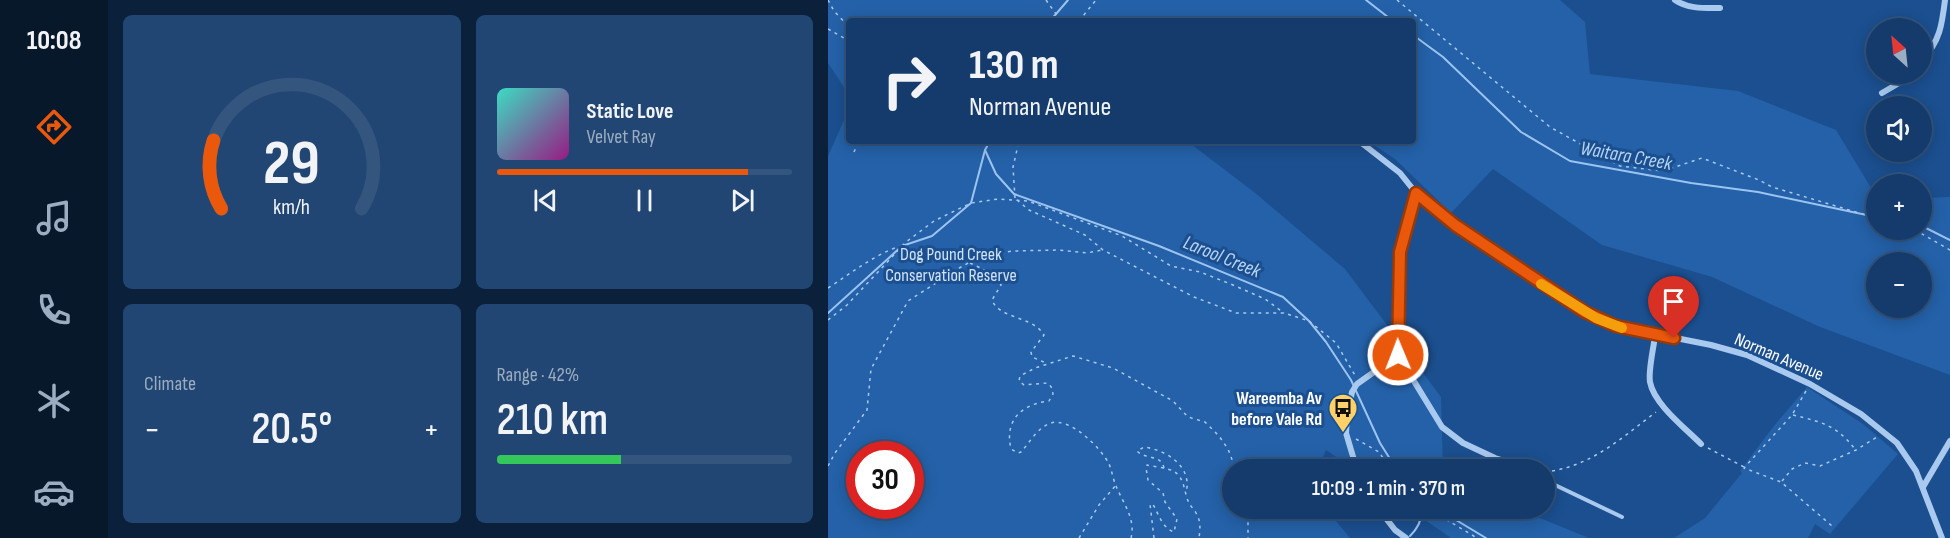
<!DOCTYPE html>
<meta charset="utf-8">
<style>
body{margin:0;font-family:"Sofia Sans Condensed",sans-serif;background:#214673;color:#f1f3f6;height:100vh;display:flex;flex-direction:column;font-size:22px;white-space:nowrap}
*{box-sizing:border-box;margin:0}
p{font-size:20px;color:#9dadc1}
.icon{flex:none;width:33px;height:33px;fill:none;stroke:currentColor;stroke-width:2;stroke-linecap:round;stroke-linejoin:round}
.map{position:relative;flex:1;overflow:hidden}
.panel{display:flex;flex-direction:column;gap:15px;padding:15px;background:#0b203b;width:720px}
.panel>*{flex:none}
.banner{position:absolute;left:18px;top:18px;width:570px;height:126px;border-radius:6px;box-shadow:0 3px 15px #0003,0 0 0 2px #33557e;background:#143b6b;color:#f1f3f6;overflow:hidden}
.needle{width:39px;rotate:333deg}
.buttons{position:absolute;left:1038px;top:18px;display:grid;gap:12px}
.buttons a{display:grid;place-items:center;width:66px;height:66px;border-radius:50%;background:#143b6b;box-shadow:0 3px 15px #0003,0 0 0 2px #33557e;font-size:30px}
.speed{position:absolute;left:18px;top:441px;display:flex;gap:12px;font-size:30px;font-weight:700;text-align:center}
.speed>*{display:grid;place-content:center;width:78px;height:78px;border-radius:50%;background:#143b6b;box-shadow:0 3px 15px #0003,0 0 0 2px #33557e;line-height:1}
.speed .limit{border:9px solid #d22;background:#fff;color:#111}
.pin{position:absolute;display:grid;place-items:center;width:51px;height:51px;color:#fff;margin:-62px -26px;border-radius:50% 50% 50% 0;rotate:-45deg;box-shadow:0 0 6px #0007}
.pin .icon{rotate:45deg}
.me{position:absolute;width:66px;margin:-33px;rotate:359deg;stroke-linejoin:round;filter:drop-shadow(0 0 4px #0008)}
.turn{display:flex;align-items:center;gap:21px;height:126px;padding:0 24px;font-size:27px}
.turn .icon{width:78px;height:78px;stroke-width:2.5}
.turn b{display:block;font-size:42px;line-height:51px}
.big{font-size:45px;font-weight:600;line-height:1.1}
.panel .card{flex:1;display:flex;flex-direction:column;justify-content:center;gap:9px;min-width:0;padding:0 21px;border-radius:9px;background:#214673}
.panel .dial{align-items:center;gap:0}
.dial svg{height:156px;overflow:visible;fill:none;stroke:#33557e;stroke-width:7;stroke-linecap:round;text-anchor:middle}
.dial text{fill:#f1f3f6;stroke:none}
.song{display:flex;align-items:center;gap:18px}
.cover{width:72px;height:72px;border-radius:9px;background:linear-gradient(135deg,hsl(170 70% 55%),hsl(310 70% 35%))}
.played{height:6px;border-radius:3px;background:linear-gradient(90deg,#ea580c 85%,#33557e 85%)}
.keys{display:flex;justify-content:space-around;direction:ltr}
.heat{display:flex;justify-content:space-between;align-items:center;font-size:33px;direction:ltr}
.charge{height:9px;border-radius:4px;background:linear-gradient(90deg,#34c759 42%,#33557e 0)}
.panel .tiles{flex:1;display:grid;gap:15px;grid-template-columns:repeat(2,1fr)}
.trip{position:absolute;left:394px;top:459px;width:333px;height:60px;border-radius:30px;background:#143b6b;box-shadow:0 3px 15px #0003,0 0 0 2px #33557e;font-weight:600;line-height:60px;text-align:center}
main{display:flex;flex:1;min-height:0}
.tabs{display:flex;flex-direction:column;width:108px;justify-content:space-around;align-items:center;background:#08182b;color:#9dadc1}
.tabs .icon{width:42px;height:42px}
.tabs .active{color:#ea580c}
.tabs b{font-size:27px;color:#f1f3f6}
.map>svg:first-child{display:block}
.green{fill:#2461a8;fill-rule:evenodd}
.lines{fill:none;stroke-linecap:round;stroke-linejoin:round}
.stream{stroke:#9cc4f0;stroke-width:2}
.path{stroke:#a9c9ee;stroke-width:1.5;stroke-dasharray:3 4.5;stroke-linecap:butt}
.lane{stroke:#a9c9ee;stroke-width:4}
.street{stroke:#a9c9ee;stroke-width:6}
.route-casing{stroke:#983908;stroke-width:15}
.route{stroke:#ea580c;stroke-width:10}
.slow{stroke:#f59e0b;stroke-width:10}
.labels{text-anchor:middle;dominant-baseline:central;stroke-width:6;stroke-linejoin:round;paint-order:stroke}
.park-label{font-size:18px;fill:#cfe3fa;stroke:#1b4f8f}
.street-label{font-size:18px;fill:#fff;stroke:#1b4f8f}
.poi-label{font-size:18px;font-weight:bold;fill:#fff;stroke:#1b4f8f;text-anchor:end}
.water-label{font-size:20px;font-style:italic;fill:#b5d3f5;stroke:#1b4f8f}
</style>
<main>
<nav class="tabs">
<b>10:08</b>
<svg class="icon active" aria-label="directions" viewBox="0 0 24 24"><path d="M12 3l9 9-9 9-9-9zM9 14v-3h6M13 9l2 2-2 2"/></svg>
<svg class="icon" aria-label="music" viewBox="0 0 24 24"><path d="M9 18V5l10-2v13"/><circle cx="6" cy="18" r="3"/><circle cx="16" cy="16" r="3"/></svg>
<svg class="icon" aria-label="phone" viewBox="0 0 24 24"><path d="M5 4h4l2 5-3 2q2 4 5 5l2-3 5 2v4C11 20 4 13 5 4z"/></svg>
<svg class="icon" aria-label="climate" viewBox="0 0 24 24"><path d="M12 3v18M4 7l16 10M4 17L20 7"/></svg>
<svg class="icon" aria-label="car" viewBox="0 0 24 24"><path d="M5 17H2v-5l4-1 3-4h7l3 4 3 1v5h-3M9 17h6M6 11h13"/><circle cx="7" cy="17" r="2"/><circle cx="17" cy="17" r="2"/></svg>
</nav>
<section class="panel">
<div class="tiles">
<div class="card dial"><svg viewBox="0 0 100 80">
<path d="M14 69A42 42 0 1 1 86 69"/>
<path d="M14 69A42 42 0 0 1 10 34" stroke="#ea580c"/>
<text x="50" y="56" font-size="32" font-weight="700">29</text>
<text x="50" y="72" font-size="11">km/h</text>
</svg></div>
<div class="card">
<div class="song"><i class="cover"></i><div><b>Static Love</b><p>Velvet Ray</p></div></div>
<div class="played"></div>
<div class="keys"><svg class="icon" aria-label="previous" viewBox="0 0 24 24"><path d="M18 5L8 12l10 7zM5 5v14"/></svg><svg class="icon" aria-label="pause" viewBox="0 0 24 24"><path d="M8 5v14M16 5v14"/></svg><svg class="icon" aria-label="next" viewBox="0 0 24 24"><path d="M6 5l10 7-10 7zM19 5v14"/></svg></div>
</div>
<div class="card"><p>Climate</p>
<div class="heat"><a>−</a><b class="big">20.5°</b><a>+</a></div>
</div>
<div class="card"><p>Range · 42%</p><b class="big">210 km</b><div class="charge"></div></div>
</div>
</section>
<div class="map">
<svg width="1122" height="538" viewBox="0 0 1122 538">
<rect width="100%" height="100%" fill="#1b4f8f"/>
<g class="green">
<path d="M0,0H732L757,22L762,74L910,91L1008,130L1048,196V230H1094V198L1122,197V375L992,327L884,277L774,245L665,169L623,213L567,159L540,141H585V21H21V95L0,63ZM1094,262V308H1048V262Z"/>
<path d="M21,109V141H359L426,192L517,269L613,397L615,469H526L498,450L490,469L405,470V508L498,509L522,538H0V156ZM32,454H82V506H32Z"/>
<polygon points="979,387 1035,424 1070,454 1002,534 987,524 980,538 846,538 877,518 914,473 912,471 945,427"/>
<polygon points="581,509 690,509 761,538 623,538"/>
</g>
<g class="lines">
<g class="stream">
<polyline points="538,0 565,21"/>
<polyline points="222,21 240,0"/>
<polyline points="585,35 615,57 693,132 742,161 863,183 930,192 1048,217"/>
<polyline points="162,141 157,150 168,174 186,194 331,246 455,297 481,321 498,342 523,380 552,443 569,470"/>
<polyline points="1094,226 1122,240"/>
<polyline points="0,313 74,246 104,236 143,203 157,150"/>
<polyline points="608,508 658,538"/>
<path d="M582,536C589,529 595,519 593,508"/>
</g>
<g class="path">
<polyline points="0,0 6,11 21,27"/>
<polyline points="218,0 233,21"/>
<polyline points="569,0 722,127 792,166 835,171 874,158 931,180 944,187 1048,218"/>
<polyline points="251,21 268,0"/>
<polyline points="0,29 21,41"/>
<polyline points="26,152 31,141"/>
<polyline points="187,198 185,167 191,141"/>
<polyline points="189,200 201,210 257,235 275,250 366,297 408,313 456,313 481,321 508,343 528,377"/>
<polyline points="1087,230 1122,250"/>
<path d="M142,263L167,275L173,285L164,300C171,319 205,316 216,335L203,352L204,357L218,363"/>
<path d="M0,288C25,272 47,254 75,245"/>
<polyline points="0,320 19,305 78,242 106,221 143,203 170,199 200,201 294,236 343,266 372,272 405,285 437,299 456,313"/>
<polyline points="978,391 964,415 916,468 953,482 1004,526"/>
<path d="M965,415C994,422 1008,425 1027,449"/>
<polyline points="528,439 551,452 563,470"/>
<polyline points="880,448 916,467"/>
<polyline points="0,466 7,453 39,410 43,369 80,301 133,267 153,256 185,251 231,250 259,253 274,250"/>
<path d="M336,468C333,454 318,460 309,451L316,447C338,450 365,466 358,493"/>
<path d="M724,471C766,464 796,436 828,412"/>
<polyline points="954,481 964,469 977,463 992,466 1028,450 1049,437"/>
<polyline points="416,508 420,518 420,538"/>
<polyline points="599,508 649,538"/>
<polyline points="251,538 271,505 288,485"/>
<path d="M303,538C308,519 295,503 288,486C285,479 284,471 281,464C273,448 242,417 223,423C210,427 202,442 193,452L190,453L183,449C176,420 194,404 221,401L225,394L224,388L220,383L196,385L191,381L192,376L207,368L245,356L285,368L345,401L360,417L377,422L391,436L400,449L408,470"/>
<path d="M326,538L322,504L326,506C331,516 335,528 346,532L349,519L337,502L335,493L320,480L318,468L319,465C327,467 341,468 347,472C357,479 356,493 361,503C363,507 367,510 369,515C373,522 372,530 371,538"/>
</g>
<polyline class="lane" points="718,473 727,485 794,517"/>
<g class="street">
<path d="M847,0C860,9 876,8 892,8"/>
<path d="M1094,60C1112,41 1114,25 1117,0"/>
<polyline points="1054,93 1071,83 1081,74"/>
<polyline points="531,141 572,173 588,193 627,225 746,306 768,318 787,326 883,345 919,355 982,384 1033,414 1069,443 1088,471 1114,538"/>
<polyline points="588,193 572,252 570,355 614,427 635,443 667,458 706,470"/>
<path d="M827,335C826,347 820,370 822,382C826,404 857,428 873,444"/>
<polyline points="529,470 518,433 519,415 524,392 529,384 570,355"/>
<polyline points="717,472 718,472"/>
<polyline points="1095,487 1122,441"/>
<polyline points="550,508 567,530 578,538"/>
</g>
</g>
<g class="lines">
<g class="route-casing">
<polyline id="route" points="570,355 572,252 588,193 627,225 757,312 788,326 846,338"/>
</g>
<use href="#route" class="route"/>
<polyline class="slow" points="713,284 768,318 794,328"/>
</g>
<defs>
<g id="bus-pin" transform="scale(1.5)"><path d="M0 17L-7.5 6A9.5 9.5 0 1 1 7.5 6Z" fill="#ffd166" stroke="#1b4f8f"/><path d="M-5-6H5V4H4V6H2V4H-2V6H-4V4H-5ZM-3.5-4V0h7V-4ZM-3.5 1.2v1.5H-2V1.2ZM2 1.2v1.5H3.5V1.2Z" fill="#111"/></g>
</defs>
<g fill-rule="evenodd">
<use href="#bus-pin" x="515" y="408"/>
</g>
<g class="labels">
<g class="park-label">
<text x="123" y="254">Dog Pound Creek<tspan x="123" dy="21">Conservation Reserve</tspan></text>
</g>
<g class="street-label">
<text transform="translate(951 357) rotate(23)">Norman Avenue</text>
</g>
<g class="poi-label">
<text x="494" y="398">Wareemba Av<tspan x="494" dy="21">before Vale Rd</tspan></text>
</g>
<g class="water-label">
<text transform="translate(798 156) rotate(10)">Waitara Creek</text>
<text transform="translate(394 257) rotate(22)">Larool Creek</text>
</g>
</g>
</svg>
<div class="buttons">
<a><svg class="needle" viewBox="-14 -14 28 28"><path d="M0-13l5 13h-10z" fill="#e53935"/><path d="M0 13l5-13h-10z" fill="#9dadc1"/></svg></a>
<a><svg class="icon" aria-label="sound" viewBox="0 0 24 24"><path d="M4 9h4l5-4v14l-5-4H4zM17 9q2 3 0 6"/></svg></a>
<a>+</a>
<a>−</a>
</div>
<div class="speed"><div class="limit">30</div></div>
<div class="pin" style="left:846px;top:338px;background:#d93025"><svg class="icon" aria-label="arrive" viewBox="0 0 24 24"><path d="M6 21V4h12l-3 4 3 4H6"/></svg></div>
<svg class="me" style="left:570px;top:355px" viewBox="-20 -20 40 40"><circle r="17" fill="#ea580c" stroke="#fff" stroke-width="3"/><path d="M0-11L8 9 0 5-8 9z" fill="#fff"/></svg>
<div class="trip">10:09 · 1 min · 370 m</div>
<div class="banner">
<div class="turn"><svg class="icon" aria-label="right" viewBox="0 0 24 24"><path d="M7 20v-9h11M14 6l5 5-5 5"/></svg><div><b>130 m</b>Norman Avenue</div></div>
</div>
</div>
</main>
